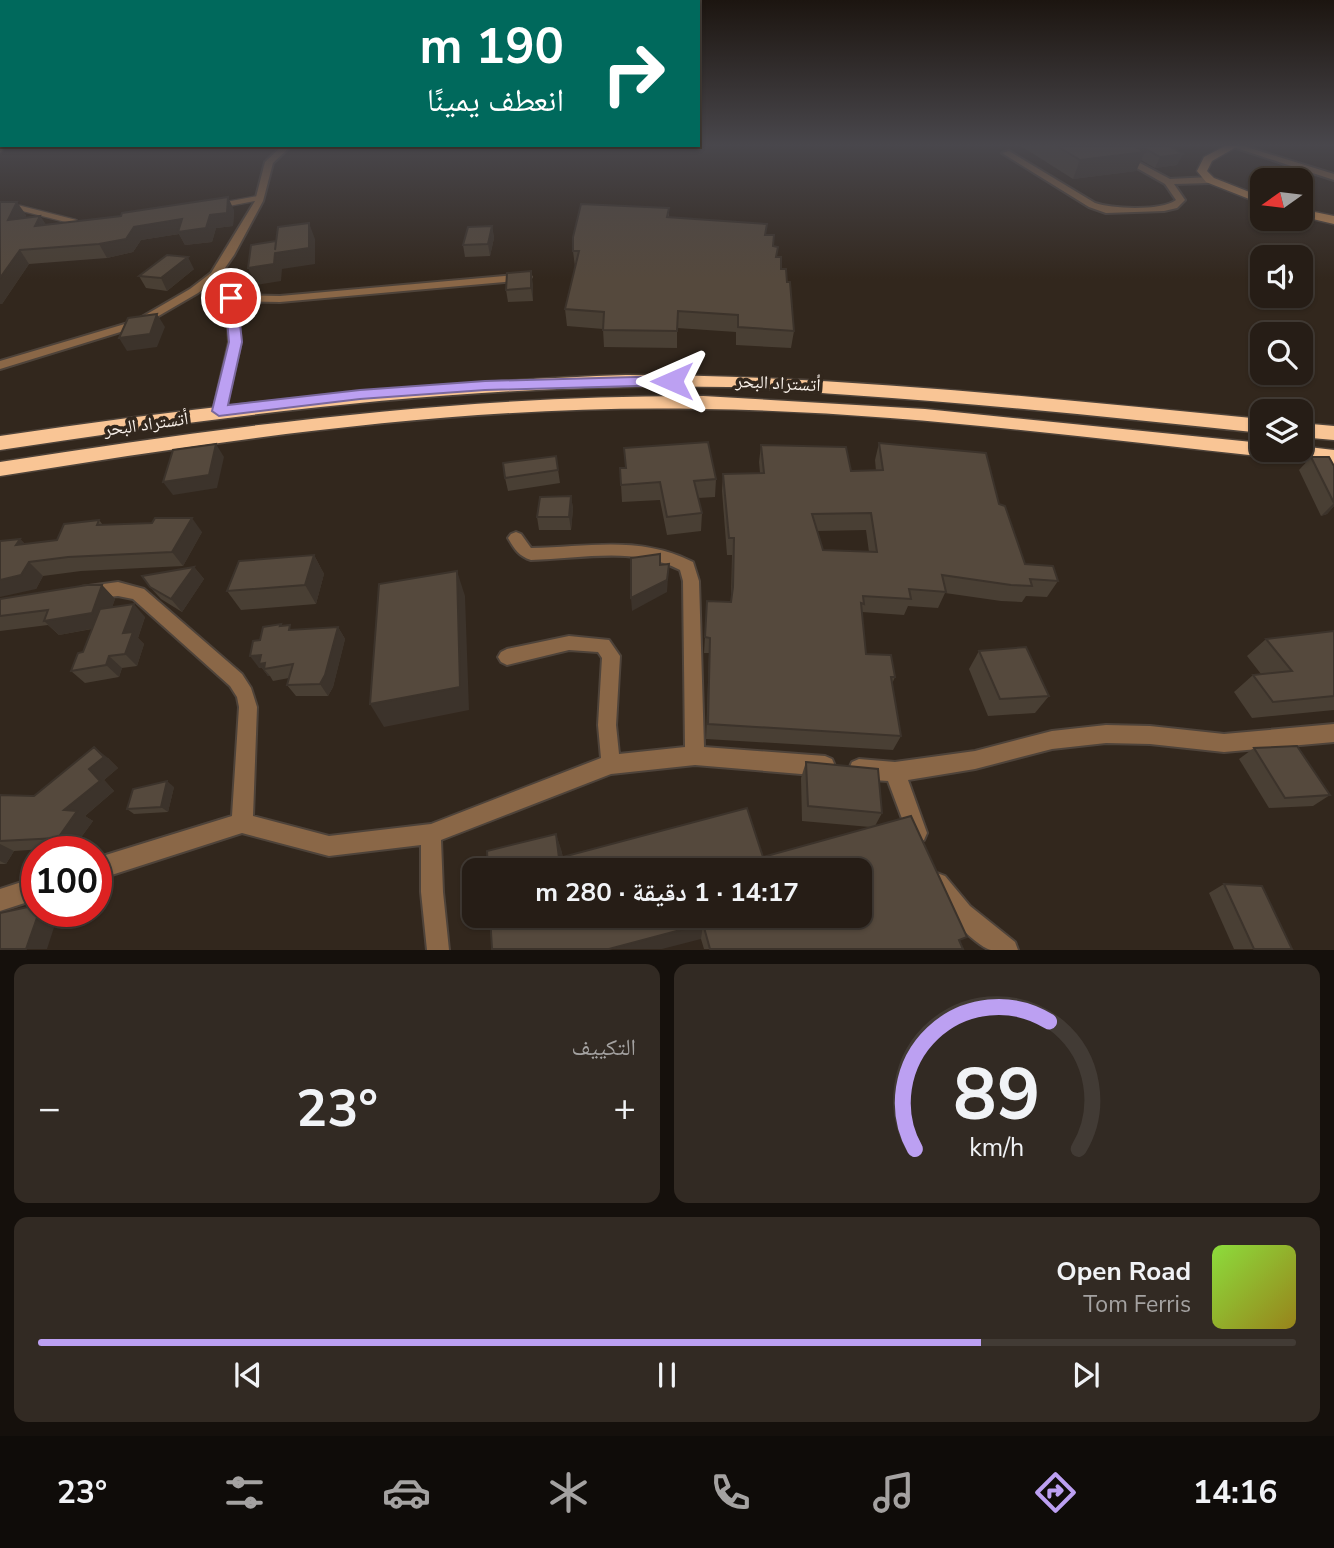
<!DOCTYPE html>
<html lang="ar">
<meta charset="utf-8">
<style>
body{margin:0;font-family:"Nunito Sans","Noto Naskh Arabic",sans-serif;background:#322a23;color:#f1f3f6;direction:rtl;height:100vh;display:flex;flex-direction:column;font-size:26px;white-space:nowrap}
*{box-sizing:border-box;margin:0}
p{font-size:23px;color:#a4a2a1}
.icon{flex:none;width:38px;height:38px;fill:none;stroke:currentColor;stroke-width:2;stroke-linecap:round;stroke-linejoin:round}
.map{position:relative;height:950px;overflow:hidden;direction:ltr}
.sheet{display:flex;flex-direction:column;gap:14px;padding:14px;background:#15100c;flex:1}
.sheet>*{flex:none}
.guide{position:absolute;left:0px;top:0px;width:700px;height:147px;box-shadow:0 2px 5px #0004,0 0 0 2px #423b35;direction:rtl;background:#00695c;color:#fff;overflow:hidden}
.needle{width:46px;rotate:256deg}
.controls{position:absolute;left:1250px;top:168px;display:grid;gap:14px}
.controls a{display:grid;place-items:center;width:63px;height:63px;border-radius:14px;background:#261d16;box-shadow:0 2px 5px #0004,0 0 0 2px #423b35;font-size:35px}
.speed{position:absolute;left:21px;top:836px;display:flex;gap:14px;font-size:35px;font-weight:700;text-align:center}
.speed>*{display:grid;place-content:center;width:91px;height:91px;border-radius:50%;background:#261d16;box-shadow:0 2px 5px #0004,0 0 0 2px #423b35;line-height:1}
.speed .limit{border:10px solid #d22;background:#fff;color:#111}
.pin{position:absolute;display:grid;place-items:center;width:60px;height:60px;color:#fff;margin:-30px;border:4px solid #fff;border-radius:50%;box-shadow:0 2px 7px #0007}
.me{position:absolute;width:77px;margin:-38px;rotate:270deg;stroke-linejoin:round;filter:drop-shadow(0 0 5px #0008)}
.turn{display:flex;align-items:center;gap:24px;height:147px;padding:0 21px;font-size:32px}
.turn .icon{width:91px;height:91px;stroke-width:2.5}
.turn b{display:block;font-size:49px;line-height:60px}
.big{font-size:52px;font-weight:700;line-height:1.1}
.sheet .card{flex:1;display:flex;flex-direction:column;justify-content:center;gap:10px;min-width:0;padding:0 24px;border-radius:14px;background:#322a23}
.sheet .dial{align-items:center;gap:0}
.dial svg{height:182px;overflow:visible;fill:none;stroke:#423b35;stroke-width:7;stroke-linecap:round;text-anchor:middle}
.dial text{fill:#f1f3f6;stroke:none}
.song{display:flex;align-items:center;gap:21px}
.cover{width:84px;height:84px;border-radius:10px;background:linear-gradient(135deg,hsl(90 70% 55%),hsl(50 70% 35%))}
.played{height:7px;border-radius:4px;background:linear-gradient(90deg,#bca0f2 75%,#423b35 75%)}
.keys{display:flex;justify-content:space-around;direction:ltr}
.heat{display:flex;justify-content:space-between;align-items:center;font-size:38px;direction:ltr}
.sheet .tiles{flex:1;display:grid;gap:14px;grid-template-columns:1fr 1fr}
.card:last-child{grid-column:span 2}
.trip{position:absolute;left:462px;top:858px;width:410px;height:70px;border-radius:14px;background:#261d16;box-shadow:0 2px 5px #0004,0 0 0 2px #423b35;font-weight:700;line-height:70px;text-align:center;direction:rtl}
.dock{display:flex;height:112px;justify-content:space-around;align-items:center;background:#0f0c09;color:#a4a2a1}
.dock .icon{width:49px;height:49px}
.dock .selected{color:#bca0f2}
.dock b{font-size:32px;color:#f1f3f6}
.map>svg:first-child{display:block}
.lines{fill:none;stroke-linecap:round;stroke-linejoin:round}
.lane-casing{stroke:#4e433a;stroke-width:7}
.street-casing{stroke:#4e433a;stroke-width:4}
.secondary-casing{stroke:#4e433a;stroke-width:3}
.highway-casing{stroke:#4e433a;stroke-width:3}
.lane{stroke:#8a6747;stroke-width:4.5}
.street{fill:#8a6747;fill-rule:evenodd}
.secondary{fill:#c18953;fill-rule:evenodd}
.highway{fill:#f9c595;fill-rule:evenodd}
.wall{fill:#493f34;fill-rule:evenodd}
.shaded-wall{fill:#3c332b}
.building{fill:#55493d;stroke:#3c332b;stroke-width:2;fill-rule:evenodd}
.route{fill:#bca0f2;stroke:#7a689d;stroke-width:2}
.labels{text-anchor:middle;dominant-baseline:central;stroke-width:7;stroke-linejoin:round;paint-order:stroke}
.street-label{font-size:18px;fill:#faf2eb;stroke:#32271d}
</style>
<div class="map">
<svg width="1334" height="950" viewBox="0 0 1334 950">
<rect width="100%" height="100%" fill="#32271d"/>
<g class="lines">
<g class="lane-casing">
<g id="lane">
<polyline points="0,150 2,146"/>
<polyline points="222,205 259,198"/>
<polyline points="0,208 20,208 75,222"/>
</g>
</g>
<g class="street-casing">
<g id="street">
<polygon points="282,146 291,146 273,163 263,201 234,255 220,275 234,295 280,296 526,274 531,277 526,280 280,302 237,301 241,342 225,411 219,415 213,411 229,342 226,298 214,281 198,293 143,325 0,369 0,361 135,321 190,289 211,273 255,201 265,162"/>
<path d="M1098,146H1108L1170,179L1210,177L1214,180L1210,183L1174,184L1185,200L1177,208L1164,211L1106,213L1089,207L1002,153L1009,151L1095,203C1112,209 1162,211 1176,200L1165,184Z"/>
<polygon points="1230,146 1243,146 1334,174 1334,180"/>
<path d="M516,532L521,534L531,548C589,547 639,535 693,562L699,581L704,747L825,756L832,759L835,766L832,773L825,776L695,765L611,774L441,840L443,892L449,950H427L421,892V845L329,856L242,833L96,880V858L232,816L239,707L237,697L230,686L133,599L118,596L87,599L81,597L79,592L81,587L118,582L144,589L242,674L251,688L257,707L253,816L329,836L431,824L601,758L598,725L602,658L598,652L569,650L507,665L501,662L498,657L501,652L507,649L569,636L609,640L620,656L616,725L619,754L685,747L683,581L680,570C634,546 581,559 531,560C519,556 515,550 508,538L511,534Z"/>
<polygon points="1334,724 1334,742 1224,752 1150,744 1106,743 1052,749 975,769 908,780 927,833 924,840 917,843 910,840 888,781 859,779 852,776 849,769 852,762 859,759 895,762 975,751 1052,731 1106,725 1150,726 1224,734"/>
<path d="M937,873L945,876L970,906L1015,942L1018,950C1010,950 999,950 991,950C974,946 933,900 926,884L929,876Z"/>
<polygon points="37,877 37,899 0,911 0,889"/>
</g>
</g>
<g class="secondary-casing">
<g id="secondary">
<polygon points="1225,146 1238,146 1212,161 1207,171 1214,178 1262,197 1262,204 1206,182 1197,171 1204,157"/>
<polygon points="1300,209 1334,216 1334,224 1300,216"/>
</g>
</g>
<g class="highway-casing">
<g id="highway">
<path d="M626,375C838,375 1050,399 1262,419V433C1124,419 987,404 850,395C809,392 769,388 729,387C484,382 241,413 0,450V436C208,405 415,382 626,375Z"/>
<path d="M703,396L925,409L1262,443V450H1300V446L1334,450V464C1124,443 914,412 703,409C468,404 231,439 0,476V462C232,425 468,395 703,396Z"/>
<polygon points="1300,423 1334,426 1334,440 1300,437"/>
</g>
</g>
<use href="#lane" class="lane"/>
<use href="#street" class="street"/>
<use href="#secondary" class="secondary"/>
<use href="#highway" class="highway"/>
</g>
<g class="wall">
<polygon points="1021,146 1169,146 1177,165 1155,168 1141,160 1136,171 1073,179"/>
<polygon points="0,202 26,215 25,218 40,216 46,225 234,210 233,226 216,228 212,242 185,245 179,234 141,240 133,252 107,258 29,264 2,304 0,304"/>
<polygon points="669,208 669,217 766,235 773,246 781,269 787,282 794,331 791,348 736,345 736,332 677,328 677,348 604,347 603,329 567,326 565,309 575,267 573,251"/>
<polygon points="492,226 494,238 490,256 465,257 463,245"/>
<polygon points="194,269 167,291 146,288 139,276"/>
<polygon points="533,284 533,301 508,302 506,290"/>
<path d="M879,443L999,504L1025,564L1058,581L1047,597L1026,596L1022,602L1001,601L945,593L938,608L908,606L904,615L862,612L866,654L895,677L892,684L901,736L893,750L706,739L709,653H704L707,601L731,602V599L732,555H727L722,491L723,474L760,473L759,462L761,445L851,471H876L875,460ZM866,530L869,552L823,550L817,531Z"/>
<polygon points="624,448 716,479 715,497 698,498 702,513 701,531 667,535 660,500 622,502 620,468 626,468"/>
<polygon points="556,456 560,483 508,491 505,478"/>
<polygon points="1311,457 1334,466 1334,506 1327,514 1321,516 1299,470"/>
<polygon points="571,496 573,509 571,530 539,530 537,517"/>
<polygon points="99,520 103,525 202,532 183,566 81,571 43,576 36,589 20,539 25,544 57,540"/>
<polygon points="314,555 324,574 316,604 241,610 227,591"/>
<polygon points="194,567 204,579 182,612 161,599 150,587"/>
<polygon points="102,585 115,599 112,607 145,617 138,638 144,644 137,666 122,668 119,677 85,683 71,671 83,652 92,629 59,635 48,625 0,631 0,599"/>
<polygon points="281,624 283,626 293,630 338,627 345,639 333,687 328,696 296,696 287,685 289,678 273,681 270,676 268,676 262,668 259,668 260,640"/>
<polygon points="1334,631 1334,710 1252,718 1234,692 1253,675 1261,674 1247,656 1266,639"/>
<polygon points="979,651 1049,696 1035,713 988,716 969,669"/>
<polygon points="1254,748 1330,795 1313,806 1269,808 1239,759"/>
<polygon points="108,758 118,768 104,780 114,791 85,816 93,821 74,847 14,851 6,864 0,864 0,795 34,796"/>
<polygon points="806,762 882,813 875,826 960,943 963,949 704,949 701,939 488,870 556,834 563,857 763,857 870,827 802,821 801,778"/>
<polygon points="174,787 168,812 134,814 127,809"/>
<polygon points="1224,884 1292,949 1234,949 1209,893"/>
</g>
<g class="shaded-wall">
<polygon points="1145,152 1136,171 1073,179 1080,160"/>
<polygon points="1183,154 1177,165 1155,168 1160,157"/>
<polygon points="228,197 234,210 233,226 216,228 212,242 185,245 179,234 141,240 133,252 107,258 99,244 134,227 210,215"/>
<polygon points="17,202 26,215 17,233 8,220"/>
<polygon points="40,216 49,229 35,226"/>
<polygon points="309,223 315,239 315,264 282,269 281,281 256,285 248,268 275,253"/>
<polygon points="492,226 494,238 490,256 488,244"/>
<polygon points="20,250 29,264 2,304 0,304 0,278"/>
<polygon points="188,257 194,269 167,291 161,278"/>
<polygon points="531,271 533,284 533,301 531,288"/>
<polygon points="157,314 165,327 157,347 127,351 119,338"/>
<polygon points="216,444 224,457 217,488 173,495 163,482"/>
<polygon points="571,496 573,509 571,530 569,517"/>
<polygon points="1334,503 1334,506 1327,514 1321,516"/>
<polygon points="192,518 202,532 183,566 172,552"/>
<polygon points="20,539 34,553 16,545"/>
<polygon points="314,555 324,574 316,604 305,585"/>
<polygon points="29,562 43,576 36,589 0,597 0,580"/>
<polygon points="669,564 667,592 632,611 631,598"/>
<polygon points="194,567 204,579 182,612 171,599"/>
<polygon points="457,571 465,596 469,710 384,727 370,704"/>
<polygon points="102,585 115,599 106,626 59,635 44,621"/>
<polygon points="134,604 145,617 138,638 144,644 137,666 125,654 123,633"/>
<polygon points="338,627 345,639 333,687 328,696 320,684"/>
<polygon points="261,655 270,667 264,669 270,676 268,676 262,668 259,668 250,656"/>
<polygon points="109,656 122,668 119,677 106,665"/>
<polygon points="94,747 108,758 118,768 104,780 114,791 85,816 93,821 74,847 58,838 64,810 89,769"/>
<polygon points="167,781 174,787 168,812 161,807"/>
<polygon points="556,834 562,852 564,870 559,858"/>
<polygon points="0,844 14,851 6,864 0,861"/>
<polygon points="39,912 59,912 47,949 26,949"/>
<polygon points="703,924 701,939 662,949 609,949"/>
</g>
<g class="building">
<polygon points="1057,146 1134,146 1145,152 1080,160"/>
<polygon points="1140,146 1169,146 1183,154 1160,157"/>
<polygon points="228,197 227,213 210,215 206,228 178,232 182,219 134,227 126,239 99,244 20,250 0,278 0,202 17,202 8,220 40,216 35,226 121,216 122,213"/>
<polygon points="581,204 669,208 667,217 767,224 765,235 774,235 773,246 778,247 776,257 781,257 781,269 786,269 787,282 790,282 794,331 738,327 738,315 678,311 677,331 603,330 604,312 565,309 579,251 573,251 573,237"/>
<polygon points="309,223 309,248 275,253 274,264 248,268 251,245 276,241 275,250 278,227"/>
<polygon points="492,226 488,244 463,245 468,227"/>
<polygon points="167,255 188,257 161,278 139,276"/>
<polygon points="531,271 531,288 506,290 507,273"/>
<polygon points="157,314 150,334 119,338 128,318"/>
<polygon points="708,442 716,479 694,481 702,513 667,517 660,482 621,485 620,468 626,468 624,448"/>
<path d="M879,443L986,453L999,504L1005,506L1025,564L1053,566L1058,581L1030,579L1032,586L1011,585L942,575L946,592L909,589L911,599L863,596L864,604L861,603L866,654L891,655L895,677H891L901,736L708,724L710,638L705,637L707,601L731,602L733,587L734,538H729L723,474L764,473L761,445L846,447L851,471L883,470ZM871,513L877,552L823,550L812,514Z"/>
<polygon points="216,444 209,475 163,482 173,450"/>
<polygon points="556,456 558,470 505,478 503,463"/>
<polygon points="1311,457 1329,457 1334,466 1334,503"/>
<polygon points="571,496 569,517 537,517 540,497"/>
<polygon points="155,518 192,518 172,552 68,557 29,562 21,575 0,580 0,541 20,539 16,545 57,540 64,524 99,520 97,525 152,523"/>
<polygon points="660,554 660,565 669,564 667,580 631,598 631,558"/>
<polygon points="314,555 305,585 227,591 239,561"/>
<polygon points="194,567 171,599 150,587 142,576"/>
<polygon points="457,571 460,687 370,704 379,584"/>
<polygon points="87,585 102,585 92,613 44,621 48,610 0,616 0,599"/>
<polygon points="134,604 123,633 133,632 125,654 109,656 106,665 71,671 78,653 83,652 100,609"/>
<polygon points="281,624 280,626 290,625 289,630 338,627 325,675 320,684 287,685 293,664 264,669 265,663 259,664 261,655 250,656 253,641 260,640 263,627"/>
<polygon points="1334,631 1334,696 1273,702 1253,675 1292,671 1266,639"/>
<polygon points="1026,647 1049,696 1000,699 979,651"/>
<polygon points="1297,746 1330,795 1285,798 1254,748"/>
<polygon points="94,747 104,757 89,769 100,781 64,810 77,811 58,838 0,841 0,795 34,796"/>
<polygon points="806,762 878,769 882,813 808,806"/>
<polygon points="167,781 161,807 127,809 133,789"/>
<polygon points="747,808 763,857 911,816 967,937 959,940 963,949 710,949 703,924 609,949 492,949 490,915 859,915 859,870 488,870 487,851 556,834 559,858"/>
<polygon points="1224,884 1262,886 1292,949 1254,949"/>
<polygon points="37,905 37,912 39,912 26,949 0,949 0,913"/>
</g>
<linearGradient id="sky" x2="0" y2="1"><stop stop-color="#1c1510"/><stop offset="0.52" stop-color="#49474c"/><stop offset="1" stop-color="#49474c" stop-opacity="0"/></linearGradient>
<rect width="1334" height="279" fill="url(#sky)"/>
<polygon class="route" points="231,294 237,298 242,342 228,405 360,390 485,381 672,376 679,381 672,385 485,390 360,399 219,416 212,411 229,342 225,298"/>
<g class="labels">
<g class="street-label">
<text transform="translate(778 383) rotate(3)">أتستراد البحر</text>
<text transform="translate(146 424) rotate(-8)">أتستراد البحر</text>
</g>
</g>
</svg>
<div class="controls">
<a><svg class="needle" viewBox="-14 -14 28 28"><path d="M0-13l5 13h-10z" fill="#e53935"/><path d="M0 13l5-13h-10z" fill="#a4a2a1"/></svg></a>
<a><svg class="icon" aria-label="sound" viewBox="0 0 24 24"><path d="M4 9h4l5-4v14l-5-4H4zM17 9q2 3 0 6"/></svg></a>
<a><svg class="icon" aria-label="search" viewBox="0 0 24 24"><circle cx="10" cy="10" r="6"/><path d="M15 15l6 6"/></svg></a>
<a><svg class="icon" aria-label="layers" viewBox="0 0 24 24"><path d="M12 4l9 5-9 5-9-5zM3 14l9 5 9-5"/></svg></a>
</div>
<div class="speed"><div class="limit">100</div></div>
<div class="pin" style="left:231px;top:298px;background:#d93025"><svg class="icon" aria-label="arrive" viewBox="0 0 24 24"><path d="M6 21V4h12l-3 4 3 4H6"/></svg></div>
<svg class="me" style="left:672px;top:381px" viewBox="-20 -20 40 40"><path d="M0-17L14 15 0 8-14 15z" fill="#bca0f2" stroke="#fff" stroke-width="4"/></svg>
<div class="trip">14:17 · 1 دقيقة · 280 m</div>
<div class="guide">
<div class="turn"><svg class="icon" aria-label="right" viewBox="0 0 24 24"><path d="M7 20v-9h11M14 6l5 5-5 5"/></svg><div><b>190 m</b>انعطف يمينًا</div></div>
</div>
</div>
<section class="sheet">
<div class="tiles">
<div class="card dial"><svg viewBox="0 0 100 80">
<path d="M14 69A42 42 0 1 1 86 69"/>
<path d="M14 69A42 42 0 0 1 73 13" stroke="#bca0f2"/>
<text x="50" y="56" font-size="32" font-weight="700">89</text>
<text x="50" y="72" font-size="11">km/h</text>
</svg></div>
<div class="card"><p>التكييف</p>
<div class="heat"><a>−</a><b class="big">23°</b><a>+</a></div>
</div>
<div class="card">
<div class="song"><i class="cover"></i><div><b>Open Road</b><p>Tom Ferris</p></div></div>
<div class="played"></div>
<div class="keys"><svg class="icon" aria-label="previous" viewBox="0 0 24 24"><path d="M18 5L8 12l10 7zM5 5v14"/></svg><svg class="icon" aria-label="pause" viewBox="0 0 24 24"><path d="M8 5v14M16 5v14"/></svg><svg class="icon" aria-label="next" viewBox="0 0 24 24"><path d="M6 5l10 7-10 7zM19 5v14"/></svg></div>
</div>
</div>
</section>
<nav class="dock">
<b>14:16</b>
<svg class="icon selected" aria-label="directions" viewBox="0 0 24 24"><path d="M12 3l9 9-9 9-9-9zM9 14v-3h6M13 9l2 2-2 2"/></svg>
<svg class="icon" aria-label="music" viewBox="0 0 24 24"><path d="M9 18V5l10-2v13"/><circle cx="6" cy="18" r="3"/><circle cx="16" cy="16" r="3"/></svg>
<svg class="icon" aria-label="phone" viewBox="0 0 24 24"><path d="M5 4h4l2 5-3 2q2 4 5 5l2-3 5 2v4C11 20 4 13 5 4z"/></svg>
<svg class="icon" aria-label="climate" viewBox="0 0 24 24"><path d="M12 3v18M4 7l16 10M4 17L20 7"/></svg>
<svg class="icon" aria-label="car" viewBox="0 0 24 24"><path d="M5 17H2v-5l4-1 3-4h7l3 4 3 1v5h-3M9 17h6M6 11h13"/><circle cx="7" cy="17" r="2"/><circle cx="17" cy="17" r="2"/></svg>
<svg class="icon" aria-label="filters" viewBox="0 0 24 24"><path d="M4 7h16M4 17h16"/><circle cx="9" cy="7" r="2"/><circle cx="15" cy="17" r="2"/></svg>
<b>23°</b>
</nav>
